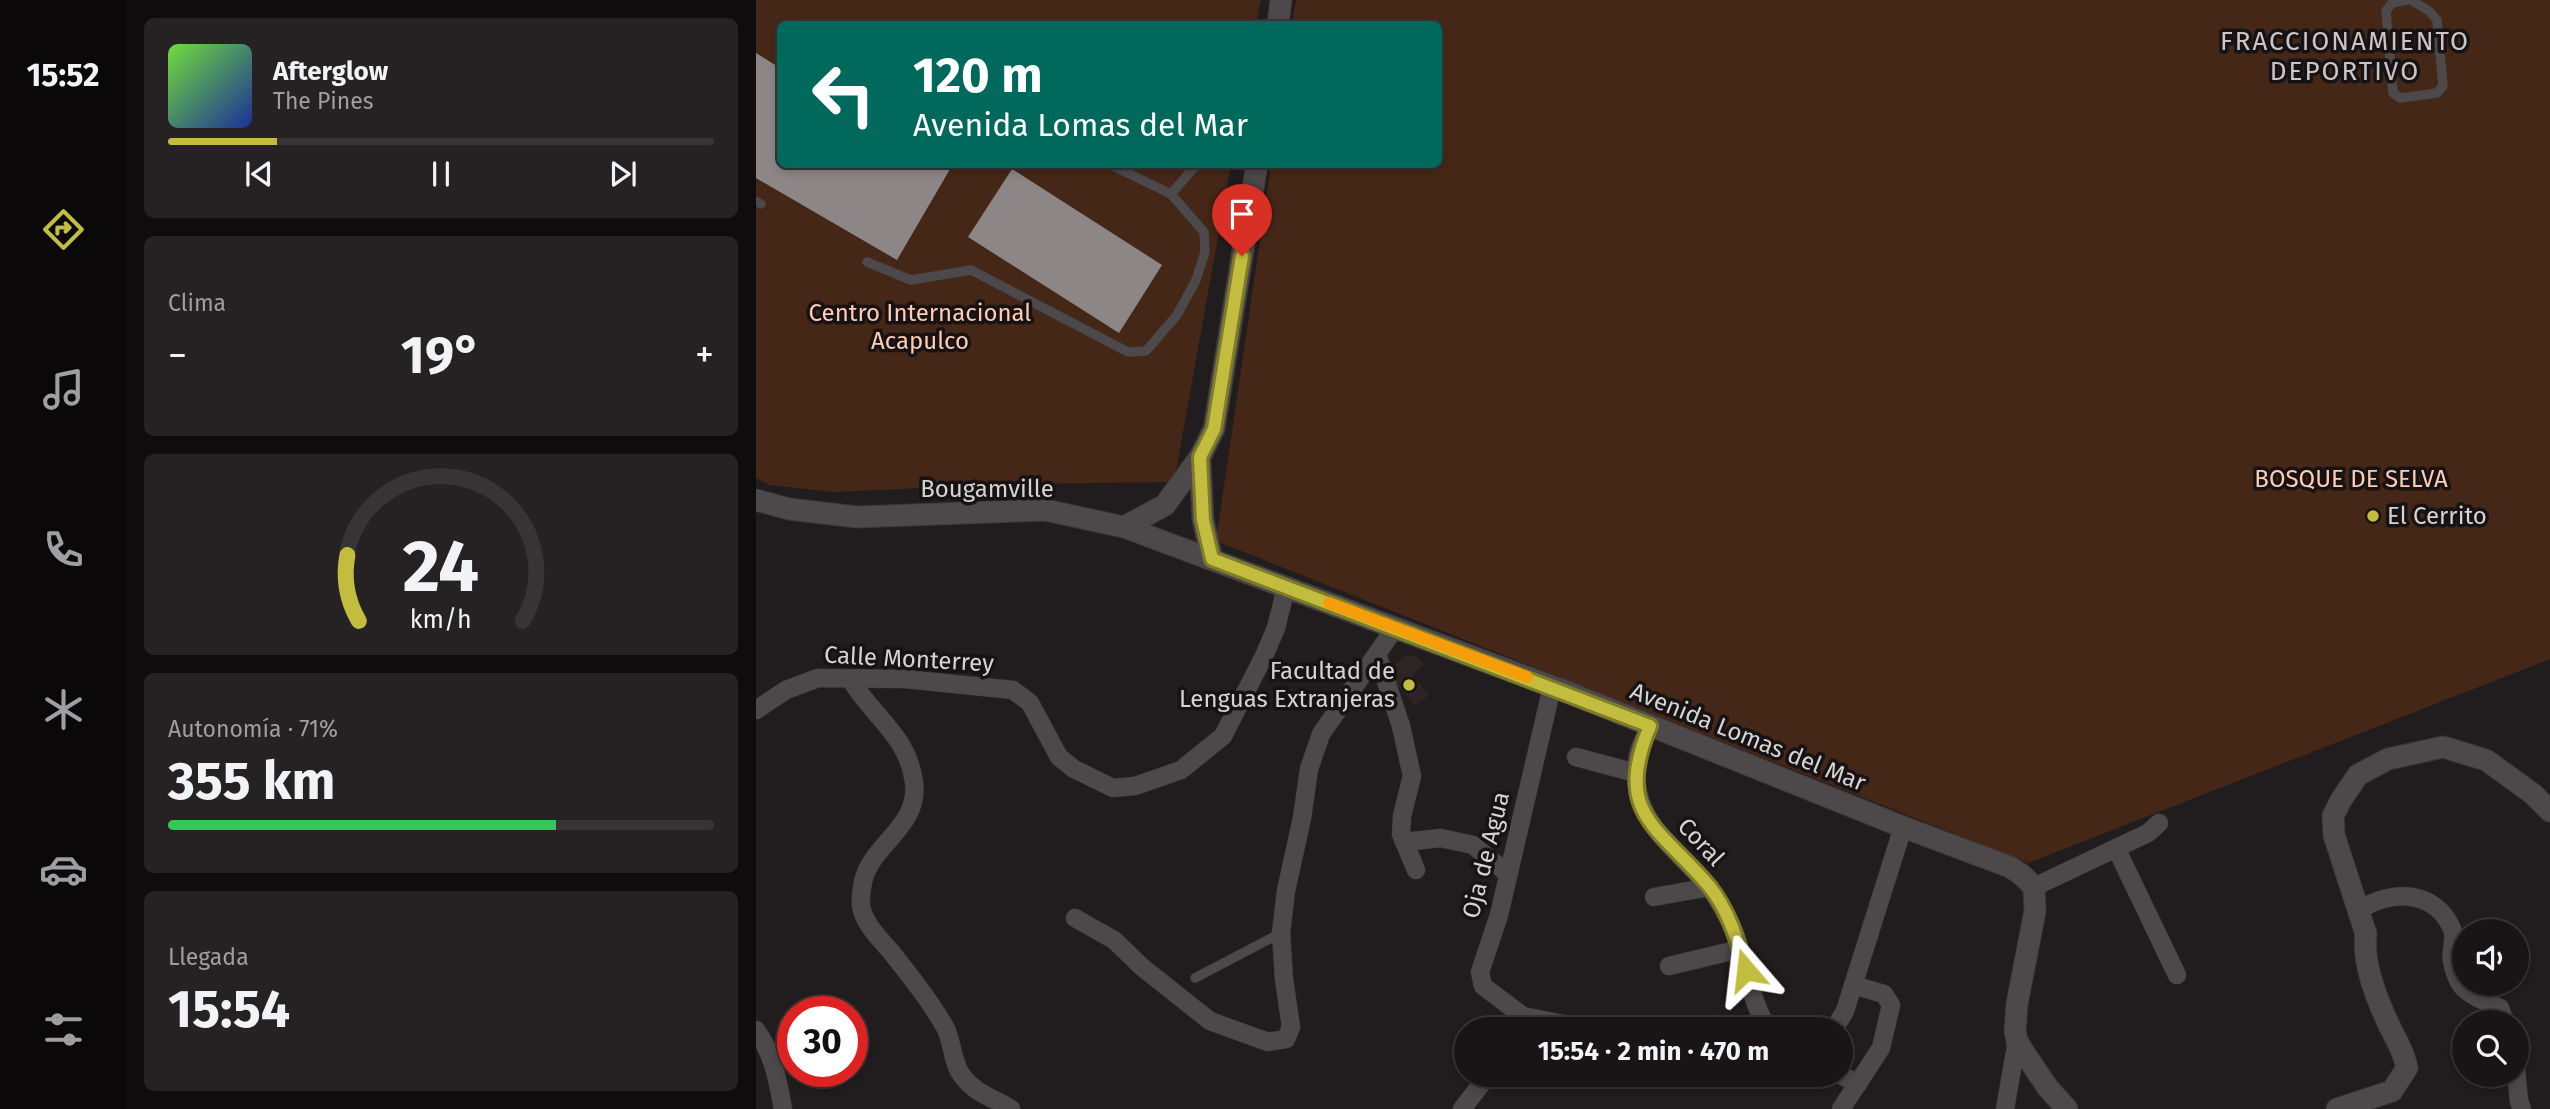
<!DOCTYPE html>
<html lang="es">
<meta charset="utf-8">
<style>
body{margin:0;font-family:"Fira Sans",sans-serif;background:#262223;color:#f1f3f6;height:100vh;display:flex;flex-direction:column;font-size:26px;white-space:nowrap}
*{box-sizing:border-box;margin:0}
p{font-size:23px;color:#9f9fa1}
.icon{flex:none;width:38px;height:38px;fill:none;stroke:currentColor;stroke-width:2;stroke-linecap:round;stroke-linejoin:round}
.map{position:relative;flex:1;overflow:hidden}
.drawer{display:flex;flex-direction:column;gap:18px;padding:18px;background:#0e0c0c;width:630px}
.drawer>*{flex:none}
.guide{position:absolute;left:21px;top:21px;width:665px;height:147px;border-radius:10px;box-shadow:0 4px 10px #0003,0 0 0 2px #373435;background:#00695c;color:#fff;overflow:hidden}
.tools{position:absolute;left:1696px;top:919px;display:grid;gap:14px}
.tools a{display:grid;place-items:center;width:77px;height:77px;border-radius:50%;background:#191516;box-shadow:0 4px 10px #0003,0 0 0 2px #373435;font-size:35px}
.speed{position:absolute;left:21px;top:996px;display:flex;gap:14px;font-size:35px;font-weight:700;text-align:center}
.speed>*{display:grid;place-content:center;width:91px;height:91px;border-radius:50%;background:#191516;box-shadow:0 4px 10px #0003,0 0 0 2px #373435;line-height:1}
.speed .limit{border:10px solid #d22;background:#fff;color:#111}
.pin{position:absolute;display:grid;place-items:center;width:60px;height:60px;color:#fff;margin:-72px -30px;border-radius:50% 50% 50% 0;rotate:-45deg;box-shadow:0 0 7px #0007}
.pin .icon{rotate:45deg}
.me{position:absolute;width:77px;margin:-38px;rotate:343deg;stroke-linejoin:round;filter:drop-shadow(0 0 5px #0008)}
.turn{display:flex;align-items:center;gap:24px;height:147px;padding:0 21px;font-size:32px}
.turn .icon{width:91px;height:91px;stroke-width:2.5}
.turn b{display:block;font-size:49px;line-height:60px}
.big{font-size:52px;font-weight:700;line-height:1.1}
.drawer .widget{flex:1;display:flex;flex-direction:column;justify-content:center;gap:10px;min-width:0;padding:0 24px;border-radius:10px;background:#262223}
.drawer .dial{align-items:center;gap:0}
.dial svg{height:182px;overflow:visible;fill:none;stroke:#373435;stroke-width:7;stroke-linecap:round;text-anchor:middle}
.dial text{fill:#f1f3f6;stroke:none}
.song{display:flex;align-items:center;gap:21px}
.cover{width:84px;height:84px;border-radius:10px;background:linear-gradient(135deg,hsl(100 70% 55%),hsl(230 70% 35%))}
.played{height:7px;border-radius:4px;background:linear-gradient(90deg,#c2bd3f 20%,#373435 20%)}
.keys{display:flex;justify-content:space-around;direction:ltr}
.heat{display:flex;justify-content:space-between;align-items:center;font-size:38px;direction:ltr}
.charge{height:10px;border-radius:5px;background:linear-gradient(90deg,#34c759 71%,#373435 0)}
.trip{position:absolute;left:698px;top:1017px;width:399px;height:70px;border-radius:35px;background:#191516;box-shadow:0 4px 10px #0003,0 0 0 2px #373435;font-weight:700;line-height:70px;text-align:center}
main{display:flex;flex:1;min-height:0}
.menu{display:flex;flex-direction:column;width:126px;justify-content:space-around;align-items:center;background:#0a0809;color:#9f9fa1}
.menu .icon{width:49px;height:49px}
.menu .selected{color:#c2bd3f}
.menu b{font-size:32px;color:#f1f3f6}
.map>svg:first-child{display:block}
.built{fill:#2e2426}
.green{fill:#452717}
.building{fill:#8d8686}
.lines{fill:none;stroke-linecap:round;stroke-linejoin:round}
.lane-casing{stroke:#3b3838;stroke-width:10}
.street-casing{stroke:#3b3838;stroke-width:19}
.secondary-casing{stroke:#3b3838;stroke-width:23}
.lane{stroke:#4d4849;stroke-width:9}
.street{stroke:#4d4849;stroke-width:18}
.secondary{stroke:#4d4849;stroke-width:21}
.route-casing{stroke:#7e7b29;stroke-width:18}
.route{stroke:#c2bd3f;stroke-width:12}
.slow{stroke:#f59e0b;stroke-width:12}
.poi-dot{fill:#c2bd3f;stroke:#171314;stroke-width:2.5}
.labels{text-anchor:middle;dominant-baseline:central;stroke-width:7;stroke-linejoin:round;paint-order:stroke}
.park-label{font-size:24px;fill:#ffcbb2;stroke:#171314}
.street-label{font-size:24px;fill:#d6d3d3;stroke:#171314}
.poi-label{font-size:24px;fill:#d6d3d3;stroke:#171314;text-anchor:start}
.neighbourhood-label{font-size:26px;letter-spacing:2px;fill:#cbc5c6;stroke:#171314}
</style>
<main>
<nav class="menu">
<b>15:52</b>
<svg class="icon selected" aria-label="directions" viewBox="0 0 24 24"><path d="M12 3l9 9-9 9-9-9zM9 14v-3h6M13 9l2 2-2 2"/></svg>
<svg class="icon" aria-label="music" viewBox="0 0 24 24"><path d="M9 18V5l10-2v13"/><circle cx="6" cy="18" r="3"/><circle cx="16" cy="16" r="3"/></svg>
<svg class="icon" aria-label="phone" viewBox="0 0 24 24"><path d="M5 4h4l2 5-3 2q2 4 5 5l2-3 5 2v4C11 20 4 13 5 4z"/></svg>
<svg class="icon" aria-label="climate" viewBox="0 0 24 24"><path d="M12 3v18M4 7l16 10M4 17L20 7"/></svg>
<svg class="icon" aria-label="car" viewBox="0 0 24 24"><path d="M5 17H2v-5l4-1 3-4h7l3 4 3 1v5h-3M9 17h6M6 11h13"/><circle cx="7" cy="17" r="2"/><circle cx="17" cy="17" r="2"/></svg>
<svg class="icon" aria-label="filters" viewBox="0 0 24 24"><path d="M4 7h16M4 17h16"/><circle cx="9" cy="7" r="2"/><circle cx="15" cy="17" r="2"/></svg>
</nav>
<section class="drawer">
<div class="widget">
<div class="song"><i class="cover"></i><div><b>Afterglow</b><p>The Pines</p></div></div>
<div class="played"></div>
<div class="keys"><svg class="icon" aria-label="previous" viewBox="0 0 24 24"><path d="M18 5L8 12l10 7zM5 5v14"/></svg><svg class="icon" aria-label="pause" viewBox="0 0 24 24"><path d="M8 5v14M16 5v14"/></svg><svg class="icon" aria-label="next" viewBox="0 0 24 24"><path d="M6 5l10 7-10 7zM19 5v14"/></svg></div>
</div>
<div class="widget"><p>Clima</p>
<div class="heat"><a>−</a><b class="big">19°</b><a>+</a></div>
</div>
<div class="widget dial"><svg viewBox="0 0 100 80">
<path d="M14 69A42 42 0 1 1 86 69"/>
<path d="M14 69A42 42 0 0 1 9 40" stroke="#c2bd3f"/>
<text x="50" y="56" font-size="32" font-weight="700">24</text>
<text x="50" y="72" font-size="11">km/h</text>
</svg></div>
<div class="widget"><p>Autonomía · 71%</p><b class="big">355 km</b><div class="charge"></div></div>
<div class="widget"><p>Llegada</p><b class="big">15:54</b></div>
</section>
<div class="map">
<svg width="1794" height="1109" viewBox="0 0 1794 1109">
<rect width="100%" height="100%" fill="#211c1d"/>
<polygon class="built" points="649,656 660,656 668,665 656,675 673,695 659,706 630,672"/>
<g class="green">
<polygon points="0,0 505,0 500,24 24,24 24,164 475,165 418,482 258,484 77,492 14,485 0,478"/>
<polygon points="540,0 1794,0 1794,659 1272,863 460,541 515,165 682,164 682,24 536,24"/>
</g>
<g class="building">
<polygon points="0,53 24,68 24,164 197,164 141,260 0,178"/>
<polygon points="256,169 406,265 363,333 212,237"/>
</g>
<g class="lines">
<g class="lane-casing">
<g id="lane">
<polyline points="1652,0 1636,3 1630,11 1637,93 1644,98 1681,93 1687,86 1681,20 1673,11 1655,0"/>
<polyline points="415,194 441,164"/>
<polyline points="0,201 5,204"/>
<polyline points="111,262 155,280 215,270 372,352 390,351 421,315 440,280 449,252 448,232 415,194 353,164"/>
<polyline points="439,978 525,933"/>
</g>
</g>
<g class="street-casing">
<g id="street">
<polyline points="621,654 645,726 656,776 646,816 645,834 660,870"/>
<path d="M95,680C117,717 152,736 158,782C164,830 110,845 106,888C105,894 104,904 106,910C110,926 126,941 136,953C155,977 174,1001 189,1027C197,1042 196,1064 207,1077C220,1094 238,1098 255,1109"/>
<polyline points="796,687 743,915 724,972 727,986 767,1016 832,1029"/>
<polyline points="0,710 30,690 62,678 149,679 257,690 274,703 303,757 318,769 357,788 379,786 425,770 467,736 508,656 520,628 530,588"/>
<path d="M894,726C890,735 884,745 882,756C870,818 917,844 952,886C960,895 966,907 972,918C990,953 991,995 1012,1029"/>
<polyline points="820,757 880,773"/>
<polyline points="648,842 685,838 717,845 752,874"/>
<polyline points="1360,848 1421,975"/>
<polyline points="1278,887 1392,833 1403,823"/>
<polyline points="898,897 954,887"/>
<path d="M1604,910C1634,889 1680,890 1696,929C1700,938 1694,951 1696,961C1697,967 1700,976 1703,982C1710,995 1731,1002 1744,1008L1749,1022"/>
<polyline points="319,918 358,940 386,967 454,1021 512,1042 530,1039 535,1027 528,979 525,933 530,891 546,818 553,769 565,734 639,628"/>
<polyline points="913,966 984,949"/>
<polyline points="1078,1029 1089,1011 1147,827"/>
<path d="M0,1030C17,1053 22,1081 27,1109"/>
<polyline points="1760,1070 1763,1101 1766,1109"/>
<polyline points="1083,1074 1102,1084"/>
<polyline points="706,1109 733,1074"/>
<polyline points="1085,1109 1125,1048 1135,1005 1128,994 1097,985"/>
<polyline points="1249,1109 1261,1041"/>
</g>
</g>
<g class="secondary-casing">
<g id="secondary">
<polyline points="522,24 525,0"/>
<polyline points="444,457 447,520 456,559"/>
<polyline points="0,500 33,509 101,517 289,510 368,527 811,692 1147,827 1254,867 1266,875 1278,887 1279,911 1261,1004 1259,1031 1261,1041 1267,1051 1292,1088 1311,1109"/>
<polyline points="368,527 409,505 444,457 458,429 501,164"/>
<path d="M1581,1109L1636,1091L1651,1068C1648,1051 1639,1038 1632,1023C1620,997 1606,962 1610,934L1578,835L1577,816L1585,800L1602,775L1632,759L1687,747L1730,760L1777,794L1794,811"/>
</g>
</g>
<use href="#lane" class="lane"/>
<use href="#street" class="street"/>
<use href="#secondary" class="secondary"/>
</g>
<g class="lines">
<g class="route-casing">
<path id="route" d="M486,256L458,429L444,457L447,520L456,559L894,726C857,814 902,826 953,886C972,909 982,941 990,970"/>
</g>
<use href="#route" class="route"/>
<polyline class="slow" points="573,603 771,677"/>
</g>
<g class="poi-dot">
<circle cx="1617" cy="516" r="7"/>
<circle cx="653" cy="685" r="7"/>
</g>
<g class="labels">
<g class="park-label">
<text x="164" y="313">Centro Internacional<tspan x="164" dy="28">Acapulco</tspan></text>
<text x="1595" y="479">BOSQUE DE SELVA</text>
</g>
<g class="street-label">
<text x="231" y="489">Bougamville</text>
<text transform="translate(153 659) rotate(3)">Calle Monterrey</text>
<text transform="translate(992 737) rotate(22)">Avenida Lomas del Mar</text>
<text transform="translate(945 842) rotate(47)">Coral</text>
<text transform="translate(730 855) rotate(-76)">Oja de Agua</text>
</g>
<g class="poi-label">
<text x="1631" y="516">El Cerrito</text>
<text x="639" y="671" text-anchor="end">Facultad de<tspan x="639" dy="28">Lenguas Extranjeras</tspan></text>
</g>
<g class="neighbourhood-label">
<text x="1589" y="41">FRACCIONAMIENTO<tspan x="1589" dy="30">DEPORTIVO</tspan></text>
</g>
</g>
</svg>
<div class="tools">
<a><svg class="icon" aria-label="sound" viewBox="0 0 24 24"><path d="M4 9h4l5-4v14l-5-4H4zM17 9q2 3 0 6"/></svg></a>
<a><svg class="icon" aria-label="search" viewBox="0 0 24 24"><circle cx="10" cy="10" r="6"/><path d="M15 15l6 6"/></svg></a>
</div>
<div class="speed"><div class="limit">30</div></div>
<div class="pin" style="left:486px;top:256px;background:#d93025"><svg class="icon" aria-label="arrive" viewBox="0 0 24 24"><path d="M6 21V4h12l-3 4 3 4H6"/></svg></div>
<svg class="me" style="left:990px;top:970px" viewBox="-20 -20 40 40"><path d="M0-17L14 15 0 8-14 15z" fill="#c2bd3f" stroke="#fff" stroke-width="4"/></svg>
<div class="trip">15:54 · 2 min · 470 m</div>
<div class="guide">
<div class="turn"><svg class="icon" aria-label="left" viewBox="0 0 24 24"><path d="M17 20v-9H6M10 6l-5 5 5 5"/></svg><div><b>120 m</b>Avenida Lomas del Mar</div></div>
</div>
</div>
</main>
